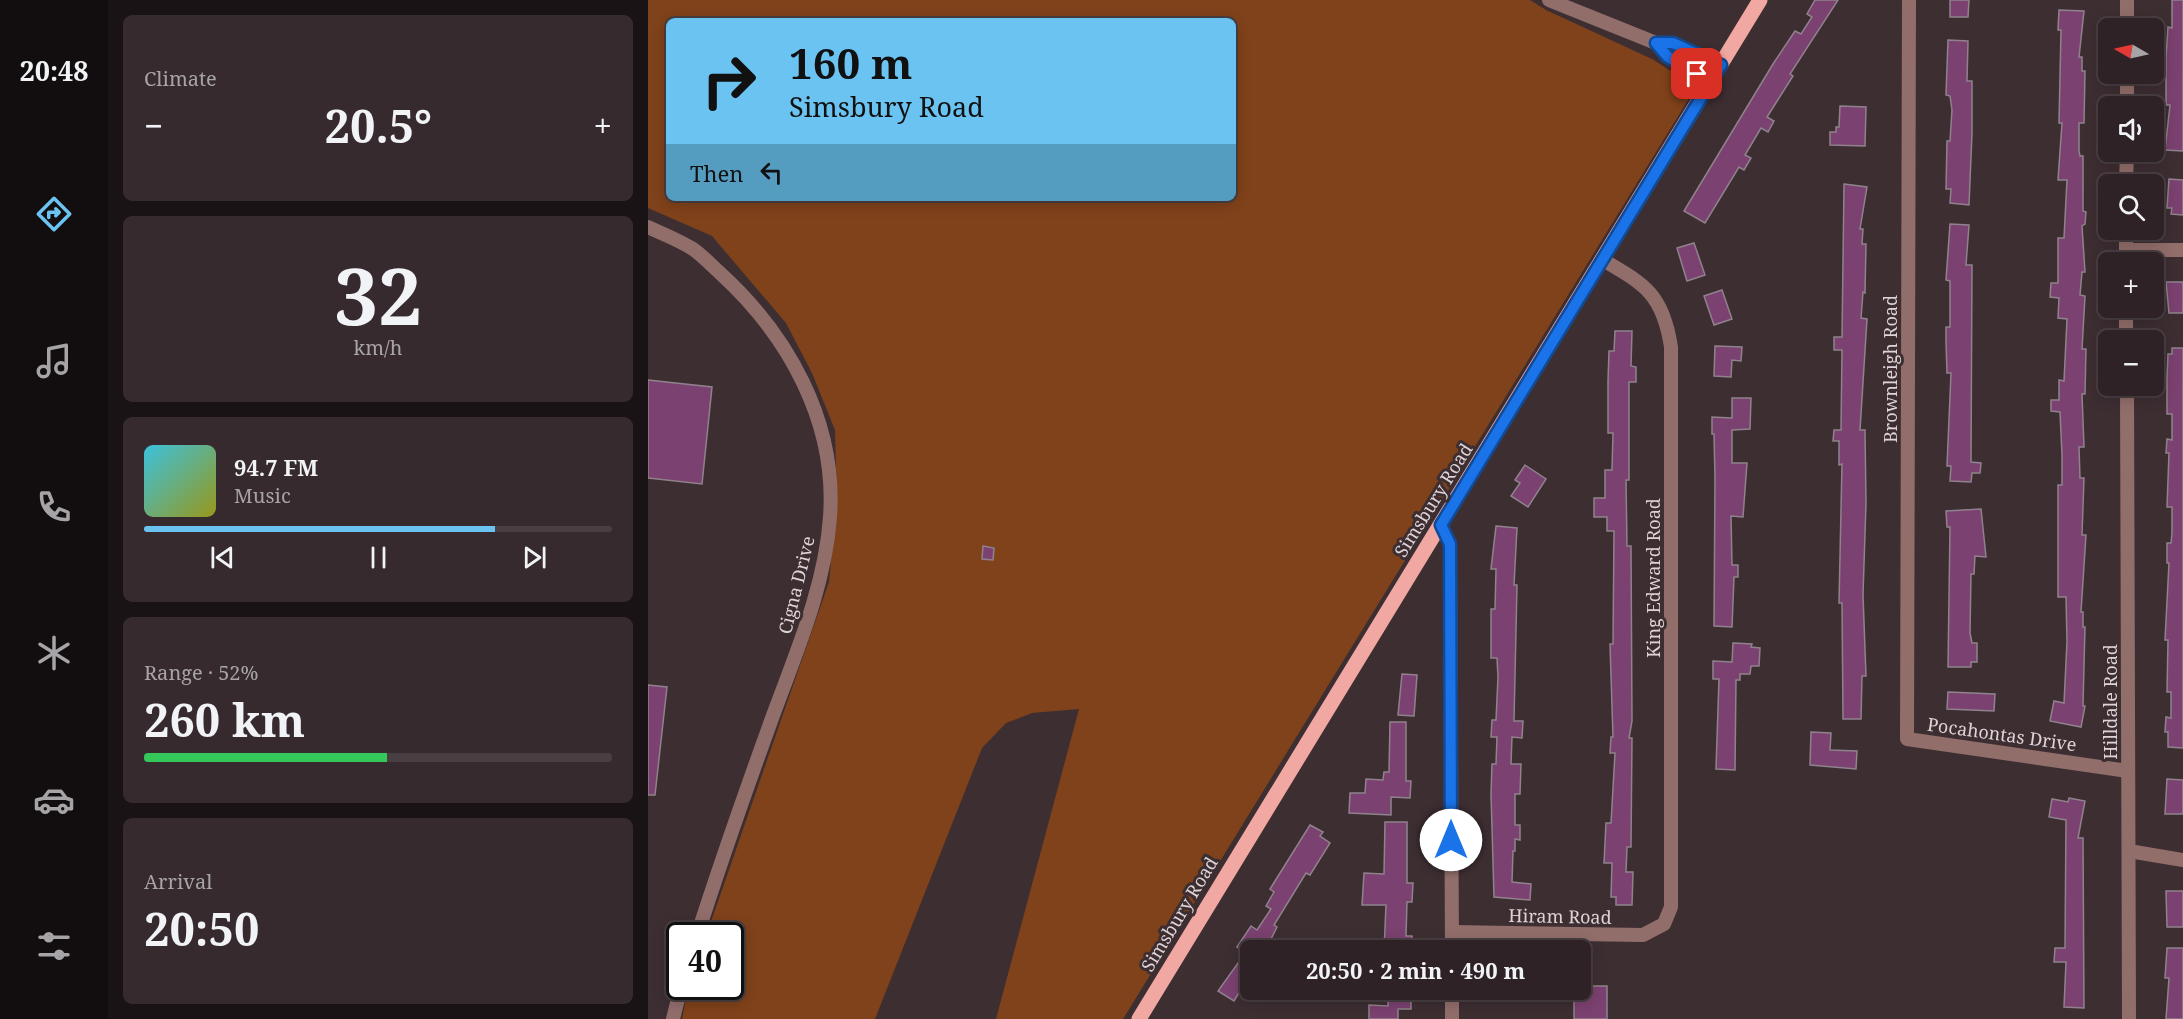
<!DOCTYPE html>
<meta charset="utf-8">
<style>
body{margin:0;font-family:"Noto Serif",serif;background:#362a2e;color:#f1f3f6;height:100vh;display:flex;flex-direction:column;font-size:22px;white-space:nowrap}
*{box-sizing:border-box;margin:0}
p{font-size:20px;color:#a7a4a7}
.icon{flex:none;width:33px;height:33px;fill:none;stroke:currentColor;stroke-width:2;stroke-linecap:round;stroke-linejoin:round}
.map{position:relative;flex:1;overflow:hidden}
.side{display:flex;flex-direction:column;gap:15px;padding:15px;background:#191315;width:540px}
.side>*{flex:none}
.banner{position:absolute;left:18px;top:18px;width:570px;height:183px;border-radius:9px;box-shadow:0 3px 15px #0003,0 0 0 2px #493f43;background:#6bc3f2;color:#111;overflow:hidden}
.needle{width:39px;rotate:279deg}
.controls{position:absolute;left:1450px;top:18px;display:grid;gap:12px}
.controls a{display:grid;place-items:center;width:66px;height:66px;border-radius:9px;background:#2e2226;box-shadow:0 3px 15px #0003,0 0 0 2px #493f43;font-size:30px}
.speed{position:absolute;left:18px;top:922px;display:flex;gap:12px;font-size:30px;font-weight:700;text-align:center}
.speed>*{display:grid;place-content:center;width:78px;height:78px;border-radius:50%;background:#2e2226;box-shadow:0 3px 15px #0003,0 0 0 2px #493f43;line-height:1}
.speed .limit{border:3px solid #111;border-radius:9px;background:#fff;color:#111}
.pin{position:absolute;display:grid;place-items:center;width:51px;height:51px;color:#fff;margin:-26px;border-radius:12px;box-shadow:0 3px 9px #0006}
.me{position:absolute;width:66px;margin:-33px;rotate:0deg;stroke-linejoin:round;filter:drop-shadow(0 0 4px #0008)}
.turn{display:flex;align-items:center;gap:21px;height:126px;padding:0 24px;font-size:27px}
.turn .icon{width:78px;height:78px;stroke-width:2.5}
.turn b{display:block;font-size:42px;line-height:51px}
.then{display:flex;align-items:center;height:57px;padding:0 24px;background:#0003;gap:12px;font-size:22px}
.big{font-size:45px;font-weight:700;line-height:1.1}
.side .widget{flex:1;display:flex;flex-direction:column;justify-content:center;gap:9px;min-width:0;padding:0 21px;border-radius:9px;background:#362a2e}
.side .dial{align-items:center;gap:0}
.dial b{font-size:78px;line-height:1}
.song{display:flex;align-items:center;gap:18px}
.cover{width:72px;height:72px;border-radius:9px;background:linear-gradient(135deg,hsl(190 70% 55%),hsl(60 70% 35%))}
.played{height:6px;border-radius:3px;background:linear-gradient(90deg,#6bc3f2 75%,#493f43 75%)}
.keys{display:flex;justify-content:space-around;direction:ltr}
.heat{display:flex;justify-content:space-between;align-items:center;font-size:33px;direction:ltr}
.charge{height:9px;border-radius:4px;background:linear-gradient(90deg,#34c759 52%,#493f43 0)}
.trip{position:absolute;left:592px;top:940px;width:351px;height:60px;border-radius:9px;background:#2e2226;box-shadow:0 3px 15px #0003,0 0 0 2px #493f43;font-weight:700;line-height:60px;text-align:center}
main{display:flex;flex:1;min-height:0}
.dock{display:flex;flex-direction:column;width:108px;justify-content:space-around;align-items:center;background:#120e0f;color:#a7a4a7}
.dock .icon{width:42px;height:42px}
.dock .active{color:#6bc3f2}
.dock b{font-size:27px;color:#f1f3f6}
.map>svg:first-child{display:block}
.green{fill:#80421a;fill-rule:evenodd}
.building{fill:#7b4170;stroke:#90828c;stroke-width:1.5}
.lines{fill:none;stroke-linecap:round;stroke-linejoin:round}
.minor{stroke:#926e6b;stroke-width:14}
.major{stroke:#f1a8a2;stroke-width:15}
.route-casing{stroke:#114b97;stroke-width:15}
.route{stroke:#1a73e8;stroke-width:10}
.labels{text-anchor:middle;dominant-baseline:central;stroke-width:6;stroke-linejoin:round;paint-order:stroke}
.street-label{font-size:18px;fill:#ded4d7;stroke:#3d2e32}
</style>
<main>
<nav class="dock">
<b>20:48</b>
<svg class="icon active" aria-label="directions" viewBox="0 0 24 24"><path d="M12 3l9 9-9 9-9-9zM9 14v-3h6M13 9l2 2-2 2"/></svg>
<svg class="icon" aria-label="music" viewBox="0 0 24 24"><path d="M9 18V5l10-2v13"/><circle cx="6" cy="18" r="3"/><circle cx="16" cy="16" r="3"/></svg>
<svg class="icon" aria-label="phone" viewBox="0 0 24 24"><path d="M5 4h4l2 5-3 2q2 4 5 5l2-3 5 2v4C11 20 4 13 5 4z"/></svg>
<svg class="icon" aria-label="climate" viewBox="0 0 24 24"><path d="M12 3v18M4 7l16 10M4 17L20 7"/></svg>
<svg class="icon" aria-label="car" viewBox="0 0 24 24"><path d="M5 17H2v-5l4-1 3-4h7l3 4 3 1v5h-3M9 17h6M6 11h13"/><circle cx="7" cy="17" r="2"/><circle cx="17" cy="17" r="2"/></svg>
<svg class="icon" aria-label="filters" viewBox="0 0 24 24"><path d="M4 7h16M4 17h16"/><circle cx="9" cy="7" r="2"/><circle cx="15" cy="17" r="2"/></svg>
</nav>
<section class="side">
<div class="widget"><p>Climate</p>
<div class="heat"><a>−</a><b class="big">20.5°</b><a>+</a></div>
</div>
<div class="widget dial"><b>32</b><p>km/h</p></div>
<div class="widget">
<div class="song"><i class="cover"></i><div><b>94.7 FM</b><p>Music</p></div></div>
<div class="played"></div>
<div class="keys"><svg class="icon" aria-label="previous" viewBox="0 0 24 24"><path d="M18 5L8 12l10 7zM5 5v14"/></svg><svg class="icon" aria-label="pause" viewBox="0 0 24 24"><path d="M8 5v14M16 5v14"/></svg><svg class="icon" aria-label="next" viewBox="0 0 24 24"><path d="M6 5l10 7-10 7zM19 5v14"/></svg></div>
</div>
<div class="widget"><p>Range · 52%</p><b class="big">260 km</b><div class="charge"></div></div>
<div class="widget"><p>Arrival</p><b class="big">20:50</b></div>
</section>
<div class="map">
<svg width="1535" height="1019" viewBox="0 0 1535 1019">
<rect width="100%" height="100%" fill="#3d2e32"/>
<path class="green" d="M0,0H882L898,10L1004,59L1048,87L475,1019H348L431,709L384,713L358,723L334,748L227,1019H34L40,987H82V936H58L181,582L189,502L187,430L164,373L138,323L64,236L0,208ZM21,21H585V198H21Z"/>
<g class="building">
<polygon points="1167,0 1190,0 1142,74 1145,76 1119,117 1126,121 1120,132 1113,128 1097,155 1103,158 1096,170 1091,167 1057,223 1036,211 1125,64 1147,31 1153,34 1164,17 1159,14"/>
<polygon points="1302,0 1321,0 1320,17 1302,17"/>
<polygon points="1524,0 1535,0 1535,151 1517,150 1522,105 1518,105 1518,58 1520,27 1524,28"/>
<polygon points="1411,10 1436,11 1431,57 1434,57 1434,71 1437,71 1436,123 1431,123 1431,151 1432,156 1435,156 1435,211 1438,212 1437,224 1434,226 1437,272 1434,272 1432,295 1437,296 1434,349 1438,349 1437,394 1434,394 1436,447 1431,447 1432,478 1436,478 1434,535 1438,535 1433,612 1435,612 1435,627 1437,627 1435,706 1437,706 1433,727 1402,721 1406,701 1416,703 1419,642 1418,597 1410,597 1410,485 1414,485 1414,455 1412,412 1403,411 1403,400 1411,400 1411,380 1416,381 1419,319 1410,318 1411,298 1402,297 1403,283 1410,283 1410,238 1416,238 1419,180 1410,180 1414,123 1411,123 1413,30 1410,30"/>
<polygon points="1300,40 1320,41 1319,81 1324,81 1324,133 1321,205 1302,203 1303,189 1298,189 1299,141 1302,141 1304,110 1302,96 1298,95"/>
<polygon points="1192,106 1218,107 1217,146 1182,145 1182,132 1188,132 1188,127 1191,127"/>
<polygon points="1521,179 1535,180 1535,215 1523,214 1524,208 1519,208"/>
<polygon points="1196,184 1219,187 1212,229 1215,229 1214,244 1218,244 1217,293 1215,292 1213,318 1219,319 1212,430 1217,430 1218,503 1215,595 1218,676 1214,676 1213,719 1195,719 1194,603 1191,603 1194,464 1191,465 1191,441 1185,441 1186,430 1193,430 1194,350 1186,350 1186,337 1194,337"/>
<polygon points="1302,224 1321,225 1318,265 1324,265 1323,462 1333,463 1332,473 1324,473 1323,482 1302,481 1303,466 1299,466 1303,373 1299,373 1298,342 1298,327 1302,327 1302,281 1298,280"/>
<polygon points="1046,243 1057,275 1039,281 1029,248"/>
<polygon points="1518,282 1535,282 1535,313 1521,313"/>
<polygon points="1074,290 1084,319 1066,325 1056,296"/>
<polygon points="967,331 984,331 983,366 988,367 988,382 981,382 981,480 978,480 979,546 983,546 984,721 981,738 984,738 983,847 979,847 978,872 985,872 984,905 968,905 968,897 963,897 964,863 956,863 958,823 963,823 967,753 962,753 963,737 965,737 962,644 965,644 966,531 959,531 959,517 946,517 946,498 957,498 957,470 964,470 965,433 960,433 960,381 961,351 966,351"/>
<polygon points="1067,346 1094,347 1093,361 1084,360 1083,377 1066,376"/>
<polygon points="1524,348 1535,348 1535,748 1520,747 1520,732 1517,732 1518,717 1523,718 1523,692 1519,692 1520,640 1517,640 1521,563 1519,563 1519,543 1523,543 1524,533 1524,507 1519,507 1521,453 1518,453 1519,439 1524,440 1524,414 1519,414 1519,378 1520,354 1524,354"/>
<polygon points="0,380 64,387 54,484 0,478"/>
<polygon points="1084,398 1103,398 1102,429 1084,430 1084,463 1099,463 1095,517 1083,516 1084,565 1090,565 1090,577 1086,577 1084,627 1066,626 1067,478 1066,434 1064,434 1064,417 1084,418"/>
<polygon points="877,465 898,479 880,507 863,496 872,483 867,480"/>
<polygon points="1333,509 1338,557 1327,556 1326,574 1323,574 1322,633 1324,643 1329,643 1329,662 1323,662 1323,667 1300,667 1302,527 1299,527 1298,511"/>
<polygon points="848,526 869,528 866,585 869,585 866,721 875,721 874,738 864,737 863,764 873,764 872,794 867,794 867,825 872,825 872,840 867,839 867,851 865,851 864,882 883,884 882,900 846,897 843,794 844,764 848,764 849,737 843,737 844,720 848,720 850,677 849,658 843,658 843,609 847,609 848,569 843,569"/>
<polygon points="335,546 346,548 345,560 334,559"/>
<polygon points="1085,643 1104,644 1103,647 1112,648 1111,666 1103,666 1102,674 1092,674 1092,680 1088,680 1087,770 1068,769 1071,679 1065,679 1065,661 1084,662"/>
<polygon points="754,674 769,675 766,716 750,715"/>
<polygon points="0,685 19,687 7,795 0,795"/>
<polygon points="1300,692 1347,694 1346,711 1299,709"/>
<polygon points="742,722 758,722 758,781 763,781 762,798 743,797 743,815 701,813 702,793 717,793 718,779 735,780 736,772 741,772"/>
<polygon points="1163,732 1183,733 1182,750 1209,751 1208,769 1162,765"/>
<polygon points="1519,779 1535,780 1535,814 1517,814"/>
<polygon points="1421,798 1437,801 1430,838 1435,838 1436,1008 1416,1007 1418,962 1406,962 1407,948 1417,948 1418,820 1401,817 1404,799 1420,802"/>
<polygon points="737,822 759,822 759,883 765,883 764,902 759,902 758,936 764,936 764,951 736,951 738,905 714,905 716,873 736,874"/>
<polygon points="662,825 675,832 672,836 682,843 662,875 658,873 626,925 629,927 617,951 603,951 603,973 586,1001 570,991 598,952 589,947 603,926 609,930 623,909 618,906 626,892 622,889"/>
<polygon points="1518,891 1535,891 1535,927 1519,927"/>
<polygon points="1519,948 1535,948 1535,1019 1518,1019 1521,978 1517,978"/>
<polygon points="933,986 959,986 959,1019 926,1019 926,990 933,990"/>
<polygon points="740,993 763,993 763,1009 750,1009 750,1019 721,1019 721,1005 740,1006"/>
</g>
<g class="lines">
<g class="minor">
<polyline points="901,0 1008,43 1025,43 1073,65"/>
<polyline points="1261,0 1259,739 1480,771"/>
<polyline points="1479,28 1479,0"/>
<polyline points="1008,43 1020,57 1063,82"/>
<polyline points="1479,106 1479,74"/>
<polyline points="1478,184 1479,152"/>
<path d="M0,227C15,234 31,240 45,249C55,256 63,265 72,273C140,335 189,422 182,517C177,588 147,655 123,721C97,793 72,864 49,936"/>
<polyline points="1478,250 1535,250"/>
<polyline points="1478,262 1478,230"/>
<polyline points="1478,308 1478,340"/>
<polyline points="1479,386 1481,1019"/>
<polyline points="793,525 802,544 804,951"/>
<polyline points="1481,851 1535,860"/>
<path d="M804,932L995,935L1016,924L1023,907V347C1015,295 998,285 955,260"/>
<polyline points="804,990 804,1019"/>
<polyline points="25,1019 33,987"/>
</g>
<polyline class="major" points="491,1019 1112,0"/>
</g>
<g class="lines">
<g class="route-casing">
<polyline id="route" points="803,840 802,544 793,525 1073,65 1025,43 1008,43 1020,57 1049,74"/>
</g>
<use href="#route" class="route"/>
</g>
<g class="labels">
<g class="street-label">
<text transform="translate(1242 369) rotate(-90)">Brownleigh Road</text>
<text transform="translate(785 500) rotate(-58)">Simsbury Road</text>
<text transform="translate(1005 578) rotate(-90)">King Edward Road</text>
<text transform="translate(148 585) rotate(-76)">Cigna Drive</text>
<text transform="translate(1462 702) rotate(-90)">Hilldale Road</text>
<text transform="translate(1354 734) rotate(8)">Pocahontas Drive</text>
<text transform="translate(531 914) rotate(-59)">Simsbury Road</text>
<text transform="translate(912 916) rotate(1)">Hiram Road</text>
</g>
</g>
</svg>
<div class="controls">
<a><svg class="needle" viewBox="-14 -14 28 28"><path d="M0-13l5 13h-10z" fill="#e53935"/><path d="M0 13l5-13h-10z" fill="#a7a4a7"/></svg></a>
<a><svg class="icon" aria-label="sound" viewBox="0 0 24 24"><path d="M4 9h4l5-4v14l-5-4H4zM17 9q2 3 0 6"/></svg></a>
<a><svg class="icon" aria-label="search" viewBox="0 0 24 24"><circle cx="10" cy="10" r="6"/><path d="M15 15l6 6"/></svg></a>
<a>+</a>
<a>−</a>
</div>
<div class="speed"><div class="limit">40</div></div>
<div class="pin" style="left:1049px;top:74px;background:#d93025"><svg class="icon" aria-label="arrive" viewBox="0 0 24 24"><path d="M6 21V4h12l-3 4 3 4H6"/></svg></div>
<svg class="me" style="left:803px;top:840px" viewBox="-20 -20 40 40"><circle r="19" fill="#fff"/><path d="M0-13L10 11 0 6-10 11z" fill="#1a73e8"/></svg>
<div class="trip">20:50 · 2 min · 490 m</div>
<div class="banner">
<div class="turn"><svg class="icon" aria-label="right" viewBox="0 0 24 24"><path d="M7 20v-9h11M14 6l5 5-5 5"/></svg><div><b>160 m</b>Simsbury Road</div></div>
<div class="then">Then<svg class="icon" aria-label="left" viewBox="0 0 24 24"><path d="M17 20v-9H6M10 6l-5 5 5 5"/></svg></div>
</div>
</div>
</main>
